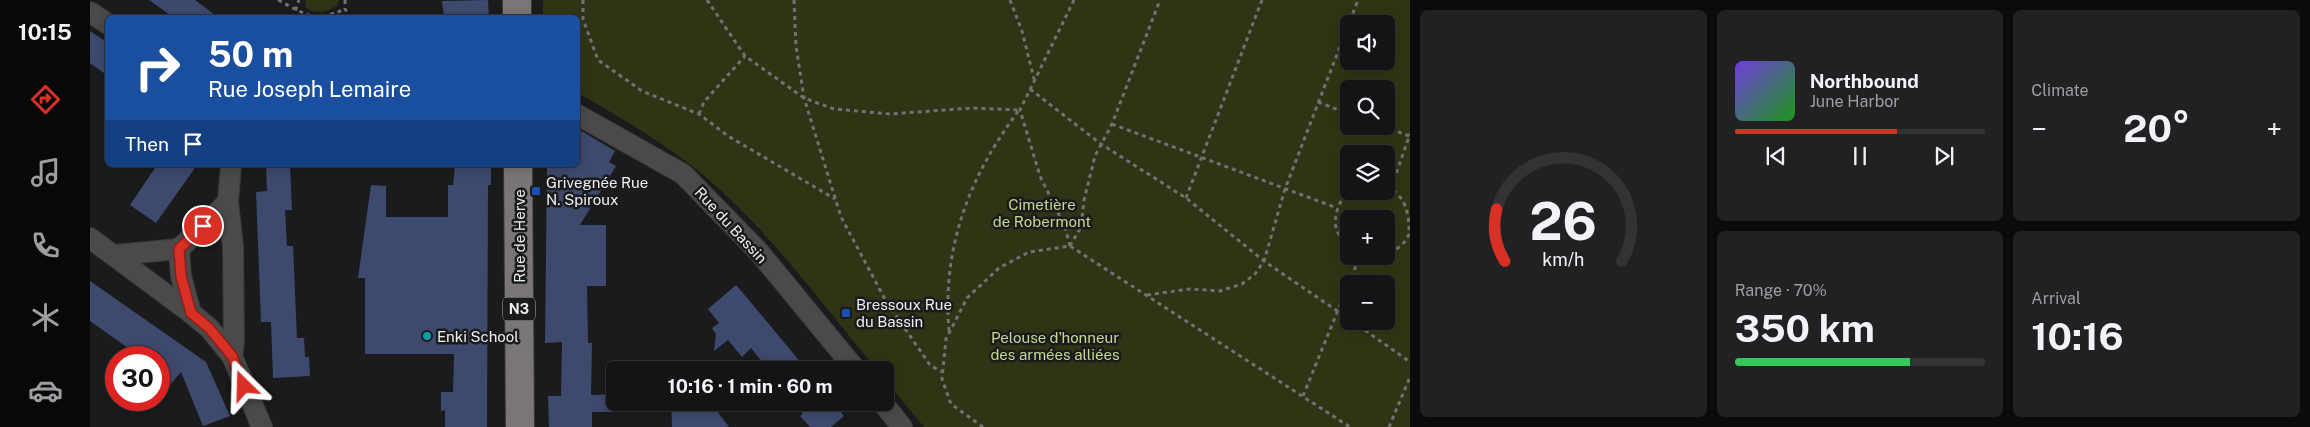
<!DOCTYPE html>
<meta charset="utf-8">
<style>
body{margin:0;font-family:"Public Sans",sans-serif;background:#212123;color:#f1f3f6;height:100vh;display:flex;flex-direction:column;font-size:19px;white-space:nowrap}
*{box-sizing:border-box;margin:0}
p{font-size:16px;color:#9d9ea1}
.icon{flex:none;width:28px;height:28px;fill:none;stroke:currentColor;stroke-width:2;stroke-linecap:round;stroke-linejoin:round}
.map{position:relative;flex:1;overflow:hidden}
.sheet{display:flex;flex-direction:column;gap:10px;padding:10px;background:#0b0b0c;width:900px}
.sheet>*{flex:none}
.banner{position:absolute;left:15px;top:15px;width:475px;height:152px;border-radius:8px;box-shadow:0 2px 12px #0003,0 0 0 1px #333335;background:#1a4fa0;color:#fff;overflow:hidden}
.fabs{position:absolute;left:1250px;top:15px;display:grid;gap:10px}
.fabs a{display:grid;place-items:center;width:55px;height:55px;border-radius:8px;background:#141416;box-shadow:0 2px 12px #0003,0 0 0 1px #333335;font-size:25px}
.speed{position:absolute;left:15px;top:346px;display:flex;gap:10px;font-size:25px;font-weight:700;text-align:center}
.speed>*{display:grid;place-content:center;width:65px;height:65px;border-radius:50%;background:#141416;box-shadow:0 2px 12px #0003,0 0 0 1px #333335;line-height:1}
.speed .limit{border:8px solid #d22;background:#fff;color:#111}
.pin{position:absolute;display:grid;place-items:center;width:42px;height:42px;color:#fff;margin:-21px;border:2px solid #fff;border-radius:50%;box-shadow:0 1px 5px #0007}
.me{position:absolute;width:55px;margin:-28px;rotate:338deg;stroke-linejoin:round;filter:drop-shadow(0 0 4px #0008)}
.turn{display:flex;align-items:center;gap:18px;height:105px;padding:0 20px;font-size:22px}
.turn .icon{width:65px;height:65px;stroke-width:2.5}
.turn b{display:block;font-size:35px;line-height:42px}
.then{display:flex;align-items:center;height:48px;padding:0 20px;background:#0003;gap:10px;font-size:19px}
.big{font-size:38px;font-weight:700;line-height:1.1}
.sheet .card{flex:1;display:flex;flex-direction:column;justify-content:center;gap:8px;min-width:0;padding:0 18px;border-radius:8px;background:#212123}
.sheet .dial{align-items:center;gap:0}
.dial svg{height:130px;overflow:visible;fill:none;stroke:#333335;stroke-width:7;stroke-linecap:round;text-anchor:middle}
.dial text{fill:#f1f3f6;stroke:none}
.song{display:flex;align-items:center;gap:15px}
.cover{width:60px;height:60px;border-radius:8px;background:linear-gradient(135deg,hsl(260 70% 55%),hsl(120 70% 35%))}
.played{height:5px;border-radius:2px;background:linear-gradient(90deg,#d93025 65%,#333335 65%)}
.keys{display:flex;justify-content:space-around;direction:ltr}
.heat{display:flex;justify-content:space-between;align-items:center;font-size:28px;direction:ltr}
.charge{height:8px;border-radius:4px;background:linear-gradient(90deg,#34c759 70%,#333335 0)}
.sheet .tiles{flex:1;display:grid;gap:10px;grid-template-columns:repeat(3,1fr)}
.card:first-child{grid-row:span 2}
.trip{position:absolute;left:516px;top:361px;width:288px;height:50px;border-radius:8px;background:#141416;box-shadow:0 2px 12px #0003,0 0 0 1px #333335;font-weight:700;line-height:50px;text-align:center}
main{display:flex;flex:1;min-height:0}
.menu{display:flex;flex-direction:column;width:90px;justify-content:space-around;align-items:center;background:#080809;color:#9d9ea1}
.menu .icon{width:35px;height:35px}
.menu .selected{color:#d93025}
.menu b{font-size:22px;color:#f1f3f6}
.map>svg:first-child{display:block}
.green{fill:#2f3514;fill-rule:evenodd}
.building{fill:#3e496e}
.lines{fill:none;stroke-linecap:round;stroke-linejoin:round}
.street-casing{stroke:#38393b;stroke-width:22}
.primary-casing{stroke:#38393b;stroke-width:30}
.path{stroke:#707173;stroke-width:3;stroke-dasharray:4 4;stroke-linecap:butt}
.street{stroke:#4b4949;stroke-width:20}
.primary{stroke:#7a7676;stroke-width:28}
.route-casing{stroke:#8d1f18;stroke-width:12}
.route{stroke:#d93025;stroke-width:9}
.transit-dot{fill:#1a4fb4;stroke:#1a1b1d;stroke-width:2}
.culture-dot{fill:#0f9aa8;stroke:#1a1b1d;stroke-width:2}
.labels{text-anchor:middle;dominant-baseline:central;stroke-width:5;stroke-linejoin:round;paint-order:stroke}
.shield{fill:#1a1b1d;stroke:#aeafb1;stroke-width:1}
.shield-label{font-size:14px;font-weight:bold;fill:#edeef0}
.poi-label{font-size:15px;fill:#edeef0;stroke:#1a1b1d;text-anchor:start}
.park-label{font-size:15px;fill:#c8d791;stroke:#1a1b1d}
.street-label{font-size:15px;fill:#edeef0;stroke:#1a1b1d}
</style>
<main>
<nav class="menu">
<b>10:15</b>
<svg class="icon selected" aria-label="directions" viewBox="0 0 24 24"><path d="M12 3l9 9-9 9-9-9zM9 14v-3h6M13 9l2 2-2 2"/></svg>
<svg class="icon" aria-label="music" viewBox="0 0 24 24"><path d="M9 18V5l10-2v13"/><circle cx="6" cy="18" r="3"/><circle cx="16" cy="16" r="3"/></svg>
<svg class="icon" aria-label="phone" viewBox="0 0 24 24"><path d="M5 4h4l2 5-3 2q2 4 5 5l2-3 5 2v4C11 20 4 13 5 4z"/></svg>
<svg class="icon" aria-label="climate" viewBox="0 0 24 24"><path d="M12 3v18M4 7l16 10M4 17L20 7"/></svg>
<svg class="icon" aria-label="car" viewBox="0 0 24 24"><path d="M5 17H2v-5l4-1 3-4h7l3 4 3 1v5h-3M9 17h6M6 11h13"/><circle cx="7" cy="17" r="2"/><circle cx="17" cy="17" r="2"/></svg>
</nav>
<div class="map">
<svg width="1320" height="427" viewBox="0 0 1320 427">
<rect width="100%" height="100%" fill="#1a1b1d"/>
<g class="green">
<path d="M216,0H249L247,6C237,12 225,15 215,7Z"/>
<path d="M453,0H1320V427H834L795,380V370H787C733,305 682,234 618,179C578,145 533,119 488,93V18L453,17ZM1259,24H1296V61H1259ZM1259,89H1296V126H1259ZM1259,154H1296V191H1259ZM1259,219H1296V256H1259ZM1259,284H1296V321H1259Z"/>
</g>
<g class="building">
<polygon points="59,0 105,0 129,18 84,18"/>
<polygon points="398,0 399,18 354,18 352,1"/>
<polygon points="0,31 18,43 18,76 0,63"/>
<polygon points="488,129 525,151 519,162 526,166 490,225 516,225 516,286 497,286 498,343 502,343 501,395 525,394 525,412 502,412 502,427 459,427 458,396 471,396 472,342 455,343 457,165 488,165"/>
<polygon points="67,165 107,165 66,223 40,205"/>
<polygon points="176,165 200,165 202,210 195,210 197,246 203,246 207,338 214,338 215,357 219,357 220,376 183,378 181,322 171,322 166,192 177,191"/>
<polygon points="365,165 401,165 401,185 398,185 397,427 355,427 355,410 351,411 351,392 363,392 364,354 275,354 275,278 268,278 281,185 296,186 296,217 358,217 358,185 363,185"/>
<polygon points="0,281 116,362 140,416 113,426 91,372 78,387 69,379 69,358 43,358 36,352 38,348 0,321"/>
<polygon points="646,285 658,299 717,370 679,370 661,348 652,357 638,340 624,351 626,334 622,328 629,323 618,309"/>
<polygon points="581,402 620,402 639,427 582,427"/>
<polygon points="704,402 743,402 754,416 741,427 720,427 710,416 713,413"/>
</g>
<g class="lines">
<g class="street-casing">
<g id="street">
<polyline points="0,12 18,24"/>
<polyline points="488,115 593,174 669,252 766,370"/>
<polyline points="141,165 138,202 143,246 144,342 142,356"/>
<polyline points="138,202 89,249 91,276 101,313 119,328 142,356 172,427"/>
<polyline points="0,238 101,313"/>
<polyline points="24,255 89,249"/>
<polyline points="792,402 812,427"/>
</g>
</g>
<g class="primary-casing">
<g id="primary">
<polyline points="427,0 427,18"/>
<polyline points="428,165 430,427"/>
</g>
</g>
<g class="path">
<path d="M188,0C217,15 223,23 255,9"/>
<polyline points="255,0 255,9 261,18"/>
<polyline points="493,0 493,19 508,60 552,91 609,114 638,136 745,199"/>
<polyline points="617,0 655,56 714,98 744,109 800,114 882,108 930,110"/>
<polyline points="704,0 706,46 714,98 751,217 796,301 840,365 852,372"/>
<polyline points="920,0 932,31 944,79"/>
<polyline points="203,18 209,0"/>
<polyline points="940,89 1011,144 1096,198 1174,261 1259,319"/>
<polyline points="1228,102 1259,114"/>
<polyline points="609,114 614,102 655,56"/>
<polyline points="1022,124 1247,208"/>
<polyline points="1293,126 1319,136"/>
<path d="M1296,187C1315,193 1320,216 1319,234C1315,245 1305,250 1296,255"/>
<polyline points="1301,188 1320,134"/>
<polyline points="1096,198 1172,0"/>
<polyline points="980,246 975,227 950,176 930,110 984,0"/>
<polyline points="980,246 991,227 994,200 1005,156 1022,124 1070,0"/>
<path d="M1259,248C1255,243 1250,237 1247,231C1242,219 1249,196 1262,191"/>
<polyline points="1273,256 1295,256"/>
<polyline points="1057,295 1100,289 1130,291 1152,284 1165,274 1174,261 1195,189 1268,0"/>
<polyline points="1262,321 1320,362"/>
<path d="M859,331C852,247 879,177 929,110"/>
<polyline points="1213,396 1270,256"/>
<polyline points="893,427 861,404 852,379 856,339 877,298 909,268 939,252 980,246 1260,427"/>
<polyline points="1299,427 1320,377"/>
</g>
<use href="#street" class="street"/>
<use href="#primary" class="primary"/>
</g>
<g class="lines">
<g class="route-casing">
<polyline id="route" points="113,226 89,249 91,276 101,313 119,328 142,356 154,386"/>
</g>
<use href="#route" class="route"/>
</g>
<g class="transit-dot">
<rect x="441" y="186" width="10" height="10" rx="2.5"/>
<rect x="751" y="308" width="10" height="10" rx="2.5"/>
</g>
<circle class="culture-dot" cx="337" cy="336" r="5"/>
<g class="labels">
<rect class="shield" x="413" y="297.5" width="32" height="23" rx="4"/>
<g class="shield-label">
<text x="429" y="309">N3</text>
</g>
<g class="poi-label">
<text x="456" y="182">Grivegnée Rue<tspan x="456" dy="17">N. Spiroux</tspan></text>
<text x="766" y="304">Bressoux Rue<tspan x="766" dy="17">du Bassin</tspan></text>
<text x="347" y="336">Enki School</text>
</g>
<g class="park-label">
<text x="952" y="204">Cimetière<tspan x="952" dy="17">de Robermont</tspan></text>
<text x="965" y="337">Pelouse d'honneur<tspan x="965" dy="17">des armées alliées</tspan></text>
</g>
<g class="street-label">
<text transform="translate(641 225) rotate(47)">Rue du Bassin</text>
<text transform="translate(429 236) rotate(-90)">Rue de Herve</text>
</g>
</g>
</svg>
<div class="fabs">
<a><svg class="icon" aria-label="sound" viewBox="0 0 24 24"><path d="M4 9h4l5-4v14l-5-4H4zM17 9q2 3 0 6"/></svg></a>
<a><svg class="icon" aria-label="search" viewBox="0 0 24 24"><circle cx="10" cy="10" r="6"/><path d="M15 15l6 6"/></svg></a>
<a><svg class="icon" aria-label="layers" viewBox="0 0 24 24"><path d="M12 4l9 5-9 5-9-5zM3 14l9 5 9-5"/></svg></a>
<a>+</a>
<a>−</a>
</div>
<div class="speed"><div class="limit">30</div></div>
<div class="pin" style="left:113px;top:226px;background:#d93025"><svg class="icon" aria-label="arrive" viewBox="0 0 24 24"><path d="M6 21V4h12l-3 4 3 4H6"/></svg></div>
<svg class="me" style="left:154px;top:386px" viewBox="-20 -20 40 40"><path d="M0-17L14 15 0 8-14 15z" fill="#d93025" stroke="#fff" stroke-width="4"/></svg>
<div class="trip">10:16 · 1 min · 60 m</div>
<div class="banner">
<div class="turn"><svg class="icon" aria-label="right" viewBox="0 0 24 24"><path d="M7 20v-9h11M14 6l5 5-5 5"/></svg><div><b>50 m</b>Rue Joseph Lemaire</div></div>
<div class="then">Then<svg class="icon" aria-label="arrive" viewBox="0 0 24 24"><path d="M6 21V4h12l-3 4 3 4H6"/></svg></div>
</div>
</div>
<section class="sheet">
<div class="tiles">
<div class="card dial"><svg viewBox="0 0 100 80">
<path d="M14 69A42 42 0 1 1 86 69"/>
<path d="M14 69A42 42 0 0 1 9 37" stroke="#d93025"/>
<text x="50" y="56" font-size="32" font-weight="700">26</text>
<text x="50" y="72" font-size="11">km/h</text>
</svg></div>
<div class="card">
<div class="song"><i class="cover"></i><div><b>Northbound</b><p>June Harbor</p></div></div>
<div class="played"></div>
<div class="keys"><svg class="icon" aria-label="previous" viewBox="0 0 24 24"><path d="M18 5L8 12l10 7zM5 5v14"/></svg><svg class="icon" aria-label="pause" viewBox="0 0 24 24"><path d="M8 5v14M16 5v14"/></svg><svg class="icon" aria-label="next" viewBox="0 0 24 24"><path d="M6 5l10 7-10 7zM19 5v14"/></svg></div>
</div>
<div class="card"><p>Climate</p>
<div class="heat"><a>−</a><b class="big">20°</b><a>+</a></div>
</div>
<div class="card"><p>Range · 70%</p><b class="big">350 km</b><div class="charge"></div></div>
<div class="card"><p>Arrival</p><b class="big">10:16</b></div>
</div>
</section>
</main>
